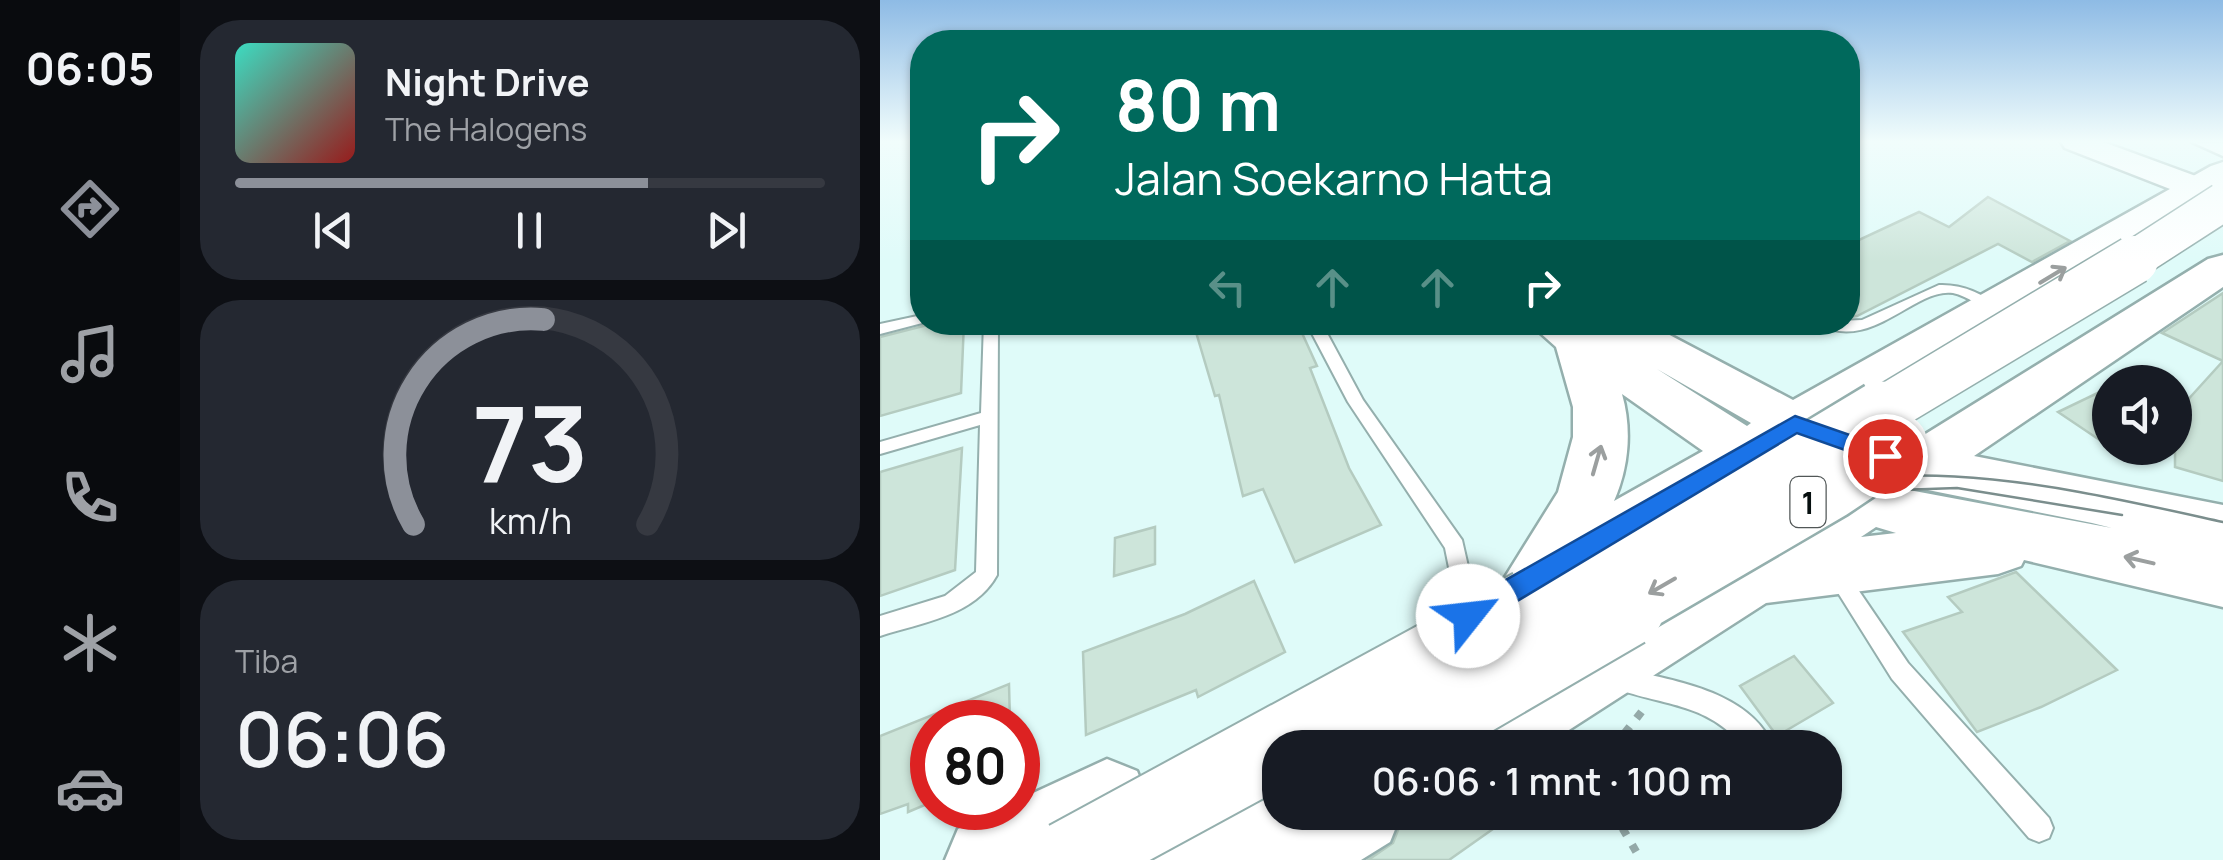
<!DOCTYPE html>
<html lang="id">
<meta charset="utf-8">
<style>
body{margin:0;font-family:Manrope,sans-serif;background:#242831;color:#f1f3f6;height:100vh;display:flex;flex-direction:column;font-size:38px;white-space:nowrap}
*{box-sizing:border-box;margin:0}
p{font-size:32px;color:#9ea1a6}
.icon{flex:none;width:55px;height:55px;fill:none;stroke:currentColor;stroke-width:2;stroke-linecap:round;stroke-linejoin:round}
.map{position:relative;flex:1;overflow:hidden}
.details{display:flex;flex-direction:column;gap:20px;padding:20px;background:#0d0f14;width:700px}
.details>*{flex:none}
.top-card{position:absolute;left:30px;top:30px;width:950px;height:305px;border-radius:40px;box-shadow:0 2px 8px #0004;background:#00695c;color:#fff;overflow:hidden}
.buttons{position:absolute;left:1212px;top:365px;display:grid;gap:20px}
.buttons a{display:grid;place-items:center;width:100px;height:100px;border-radius:50%;background:#171b24;box-shadow:0 2px 8px #0004;font-size:50px}
.speed{position:absolute;left:30px;top:700px;display:flex;gap:20px;font-size:50px;font-weight:700;text-align:center}
.speed>*{display:grid;place-content:center;width:130px;height:130px;border-radius:50%;background:#171b24;box-shadow:0 2px 8px #0004;line-height:1}
.speed .limit{border:15px solid #d22;background:#fff;color:#111}
.pin{position:absolute;display:grid;place-items:center;width:85px;height:85px;color:#fff;margin:-42px;border:5px solid #fff;border-radius:50%;box-shadow:0 2px 10px #0007}
.me{position:absolute;width:110px;margin:-55px;rotate:61deg;stroke-linejoin:round;filter:drop-shadow(0 0 8px #0008)}
.turn{display:flex;align-items:center;gap:35px;height:210px;padding:0 40px;font-size:45px}
.turn .icon{width:130px;height:130px;stroke-width:2.5}
.turn b{display:block;font-size:70px;line-height:85px}
.lanes{display:flex;align-items:center;height:95px;padding:0 40px;background:#0003;justify-content:center;gap:50px;direction:ltr}
.lanes .off{opacity:.35}
.big{font-size:75px;font-weight:600;line-height:1.1}
.details .widget{flex:1;display:flex;flex-direction:column;justify-content:center;gap:15px;min-width:0;padding:0 35px;border-radius:40px;background:#242831}
.details .dial{align-items:center;gap:0}
.dial svg{height:260px;overflow:visible;fill:none;stroke:#363941;stroke-width:7;stroke-linecap:round;text-anchor:middle}
.dial text{fill:#f1f3f6;stroke:none}
.song{display:flex;align-items:center;gap:30px}
.cover{width:120px;height:120px;border-radius:15px;background:linear-gradient(135deg,hsl(170 70% 55%),hsl(0 70% 35%))}
.played{height:10px;border-radius:5px;background:linear-gradient(90deg,#8c9099 70%,#363941 70%)}
.keys{display:flex;justify-content:space-around;direction:ltr}
.trip{position:absolute;left:382px;top:730px;width:580px;height:100px;border-radius:40px;background:#171b24;box-shadow:0 2px 8px #0004;font-weight:600;line-height:100px;text-align:center}
main{display:flex;flex:1;min-height:0}
.tab-bar{display:flex;flex-direction:column;width:180px;justify-content:space-around;align-items:center;background:#090b0e;color:#9ea1a6}
.tab-bar .icon{width:70px;height:70px}
.tab-bar .selected{color:#8c9099}
.tab-bar b{font-size:45px;color:#f1f3f6}
.map>svg:first-child{display:block}
.building{fill:#cde5da;stroke:#b4cbc0;stroke-width:2.5}
.lines{fill:none;stroke-linecap:round;stroke-linejoin:round}
.lane-casing{stroke:#94afad;stroke-width:4}
.street-casing{stroke:#94afad;stroke-width:5}
.secondary-casing{stroke:#94afad;stroke-width:5}
.highway-casing{stroke:#94afad;stroke-width:5}
.path{stroke:#94a9a8;stroke-width:8;stroke-dasharray:8 11;stroke-linecap:butt}
.lane{fill:#fff;fill-rule:evenodd}
.street{fill:#fff;fill-rule:evenodd}
.secondary{fill:#fff;fill-rule:evenodd}
.highway{fill:#fff;fill-rule:evenodd}
.tram-far1{stroke:#7b8e8d;stroke-width:2.5}
.tram{stroke:#7b8e8d;stroke-width:4}
.highway-bridge-far3-casing{stroke:#94afad;stroke-width:41;stroke-linecap:butt}
.highway-bridge-far2-casing{stroke:#94afad;stroke-width:51;stroke-linecap:butt}
.highway-bridge-far1-casing{stroke:#94afad;stroke-width:66;stroke-linecap:butt}
.highway-bridge-casing{stroke:#94afad;stroke-width:82;stroke-linecap:butt}
.highway-bridge-far3{stroke:#fff;stroke-width:38}
.highway-bridge-far2{stroke:#fff;stroke-width:48}
.highway-bridge-far1{stroke:#fff;stroke-width:61}
.highway-bridge{stroke:#fff;stroke-width:78}
.oneway{stroke:#9b9f9f}
.route{fill:#1a73e8;stroke:#114b97;stroke-width:2.5}
.labels{text-anchor:middle;dominant-baseline:central;stroke-width:9;stroke-linejoin:round;paint-order:stroke}
.shield{fill:#fff;stroke:#515757;stroke-width:2.5}
.shield-label{font-size:30px;font-weight:bold;fill:#060f0f}
</style>
<main>
<nav class="tab-bar">
<b>06:05</b>
<svg class="icon selected" aria-label="directions" viewBox="0 0 24 24"><path d="M12 3l9 9-9 9-9-9zM9 14v-3h6M13 9l2 2-2 2"/></svg>
<svg class="icon" aria-label="music" viewBox="0 0 24 24"><path d="M9 18V5l10-2v13"/><circle cx="6" cy="18" r="3"/><circle cx="16" cy="16" r="3"/></svg>
<svg class="icon" aria-label="phone" viewBox="0 0 24 24"><path d="M5 4h4l2 5-3 2q2 4 5 5l2-3 5 2v4C11 20 4 13 5 4z"/></svg>
<svg class="icon" aria-label="climate" viewBox="0 0 24 24"><path d="M12 3v18M4 7l16 10M4 17L20 7"/></svg>
<svg class="icon" aria-label="car" viewBox="0 0 24 24"><path d="M5 17H2v-5l4-1 3-4h7l3 4 3 1v5h-3M9 17h6M6 11h13"/><circle cx="7" cy="17" r="2"/><circle cx="17" cy="17" r="2"/></svg>
</nav>
<section class="details">
<div class="widget">
<div class="song"><i class="cover"></i><div><b>Night Drive</b><p>The Halogens</p></div></div>
<div class="played"></div>
<div class="keys"><svg class="icon" aria-label="previous" viewBox="0 0 24 24"><path d="M18 5L8 12l10 7zM5 5v14"/></svg><svg class="icon" aria-label="pause" viewBox="0 0 24 24"><path d="M8 5v14M16 5v14"/></svg><svg class="icon" aria-label="next" viewBox="0 0 24 24"><path d="M6 5l10 7-10 7zM19 5v14"/></svg></div>
</div>
<div class="widget dial"><svg viewBox="0 0 100 80">
<path d="M14 69A42 42 0 1 1 86 69"/>
<path d="M14 69A42 42 0 0 1 54 6" stroke="#8c9099"/>
<text x="50" y="56" font-size="32" font-weight="700">73</text>
<text x="50" y="72" font-size="11">km/h</text>
</svg></div>
<div class="widget"><p>Tiba</p><b class="big">06:06</b></div>
</section>
<div class="map">
<svg width="1343" height="860" viewBox="0 0 1343 860">
<rect width="100%" height="100%" fill="#dffbf9"/>
<g class="building">
<polygon points="1108,197 1190,241 1152,262 1118,244 977,316 968,317 968,245 1039,212 1069,227"/>
<polygon points="1343,293 1343,481 1295,467 1295,414 1343,361 1282,333"/>
<polygon points="59,322 84,322 81,393 0,416 0,337"/>
<polygon points="313,322 417,322 437,366 430,368 469,468 501,525 415,562 383,489 363,496 339,395 335,396"/>
<polygon points="1230,387 1230,447 1178,412"/>
<polygon points="82,448 75,570 0,596 0,472"/>
<polygon points="275,527 275,564 234,576 235,538"/>
<polygon points="1136,572 1237,670 1161,707 1097,732 1023,632 1082,612 1068,597"/>
<polygon points="374,581 405,652 318,697 316,690 206,735 203,652 305,614"/>
<polygon points="914,656 953,703 897,736 860,686"/>
<polygon points="129,684 130,722 52,722 52,802 28,812 28,804 0,814 0,736"/>
<polygon points="525,812 637,812 569,860 488,860 513,843"/>
</g>
<g class="lines">
<g class="lane-casing">
<g id="lane">
<path d="M1059,285C1083,284 1104,294 1122,309L1115,313C1101,308 1088,296 1073,293C1034,287 990,356 934,322L982,320Z"/>
<polygon points="42,315 42,322 46,322 0,334 0,324"/>
<path d="M104,322H118L117,575C95,616 40,623 0,636V616L65,596L96,572L100,425L0,454V442L101,413Z"/>
<polygon points="426,322 441,322 483,400 582,540 599,615 596,622 588,625 580,622 565,548 468,402"/>
<polygon points="955,563 962,566 1028,663 1169,818 1173,828 1169,838 1159,842 1149,838 1012,679 945,572 948,566"/>
<path d="M737,667C791,681 870,689 894,748H865C825,700 782,707 729,686L725,678L729,670Z"/>
</g>
</g>
<g class="street-casing">
<polygon id="street" points="1312,142 1343,143 1343,156"/>
</g>
<g class="secondary-casing">
<polygon id="secondary" points="1181,142 1223,142 1332,182 1337,189 1332,196 1308,196 1185,148"/>
</g>
<g class="highway-casing">
<g id="highway">
<path d="M1343,162V188L964,421L1031,443L1328,259L1343,255V287L1094,456L1343,505V607L1144,560L1141,566L1118,574L886,603L661,748H548L560,720L849,557L935,504L871,478L757,548L735,555L712,545L681,597L658,605L635,597L625,577L678,492L693,437V407L676,347L648,322H765L913,400L1331,166ZM777,369L871,423L867,426ZM742,394L823,451L734,501C749,467 752,429 742,394ZM922,447L991,472L995,479L916,450ZM1038,488L1212,523L1232,528L1029,490ZM996,527L1016,533L981,537Z"/>
<polygon points="227,759 257,771 269,801 257,831 200,860 65,860 78,829 122,808 138,808 138,800"/>
<polygon points="400,766 400,812 522,812 510,842 481,860 267,860 280,829"/>
</g>
</g>
<g class="path">
<polyline points="733,748 763,710"/>
<polyline points="733,812 761,860"/>
</g>
<use href="#lane" class="lane"/>
<use href="#street" class="street"/>
<use href="#secondary" class="secondary"/>
<use href="#highway" class="highway"/>
<g class="tram-far1">
<path d="M672,611C724,580 776,546 830,520C994,440 1175,485 1343,522"/>
<polyline points="712,611 893,509 991,491 1077,488 1242,515"/>
</g>
<g class="tram">
<polyline points="434,748 677,608"/>
<polyline points="468,748 717,608"/>
<polyline points="226,860 400,766"/>
<polyline points="266,860 400,785"/>
</g>
<g class="highway-bridge-far3-casing">
<polyline id="highway-bridge-far3" points="1250,262 1343,202"/>
</g>
<g class="highway-bridge-far2-casing">
<polyline id="highway-bridge-far2" points="996,415 1254,260"/>
</g>
<g class="highway-bridge-far1-casing">
<g id="highway-bridge-far1">
<polyline points="648,611 890,479 1001,412"/>
<polyline points="741,611 950,489 1017,444"/>
</g>
</g>
<g class="highway-bridge-casing">
<g id="highway-bridge">
<polyline points="505,748 745,608"/>
<polyline points="188,860 652,608"/>
</g>
</g>
<use href="#highway-bridge-far3" class="highway-bridge-far3"/>
<use href="#highway-bridge-far2" class="highway-bridge-far2"/>
<use href="#highway-bridge-far1" class="highway-bridge-far1"/>
<use href="#highway-bridge" class="highway-bridge"/>
</g>
<defs><path id="oneway-shaft" d="M-6 0H5M1.5-3L5.5 0L1.5 3" fill="none" stroke-width="1.6" stroke-linecap="round" stroke-linejoin="round" transform="scale(2.5)"/></defs>
<g class="oneway">
<use href="#oneway-shaft" transform="translate(1173 275) rotate(-31)"/>
<use href="#oneway-shaft" transform="translate(717 460) rotate(-74)"/>
<use href="#oneway-shaft" transform="translate(1259 560) rotate(-167)"/>
<use href="#oneway-shaft" transform="translate(782 586) rotate(150)"/>
</g>
<linearGradient id="sky" x2="0" y2="1"><stop stop-color="#8ebbe5"/><stop offset="0.54" stop-color="#f1fdfc"/><stop offset="1" stop-color="#f1fdfc" stop-opacity="0"/></linearGradient>
<rect width="1343" height="262" fill="url(#sky)"/>
<polygon class="route" points="915,416 1013,450 1017,456 1005,464 917,433 599,624 588,628 578,624 574,616 578,607"/>
<g class="labels">
<rect class="shield" x="910.5" y="477" width="35" height="50" rx="8"/>
<g class="shield-label">
<text x="928" y="502">1</text>
</g>
</g>
</svg>
<div class="buttons">
<a><svg class="icon" aria-label="sound" viewBox="0 0 24 24"><path d="M4 9h4l5-4v14l-5-4H4zM17 9q2 3 0 6"/></svg></a>
</div>
<div class="speed"><div class="limit">80</div></div>
<div class="pin" style="left:1005px;top:456px;background:#d93025"><svg class="icon" aria-label="arrive" viewBox="0 0 24 24"><path d="M6 21V4h12l-3 4 3 4H6"/></svg></div>
<svg class="me" style="left:588px;top:616px" viewBox="-20 -20 40 40"><circle r="19" fill="#fff"/><path d="M0-13L10 11 0 6-10 11z" fill="#1a73e8"/></svg>
<div class="trip">06:06 · 1 mnt · 100 m</div>
<div class="top-card">
<div class="turn"><svg class="icon" aria-label="right" viewBox="0 0 24 24"><path d="M7 20v-9h11M14 6l5 5-5 5"/></svg><div><b>80 m</b>Jalan Soekarno Hatta</div></div>
<div class="lanes"><svg class="icon off" aria-label="left" viewBox="0 0 24 24"><path d="M17 20v-9H6M10 6l-5 5 5 5"/></svg><svg class="icon off" aria-label="ahead" viewBox="0 0 24 24"><path d="M12 20V5M6 11l6-6 6 6"/></svg><svg class="icon off" aria-label="ahead" viewBox="0 0 24 24"><path d="M12 20V5M6 11l6-6 6 6"/></svg><svg class="icon" aria-label="right" viewBox="0 0 24 24"><path d="M7 20v-9h11M14 6l5 5-5 5"/></svg></div>
</div>
</div>
</main>
